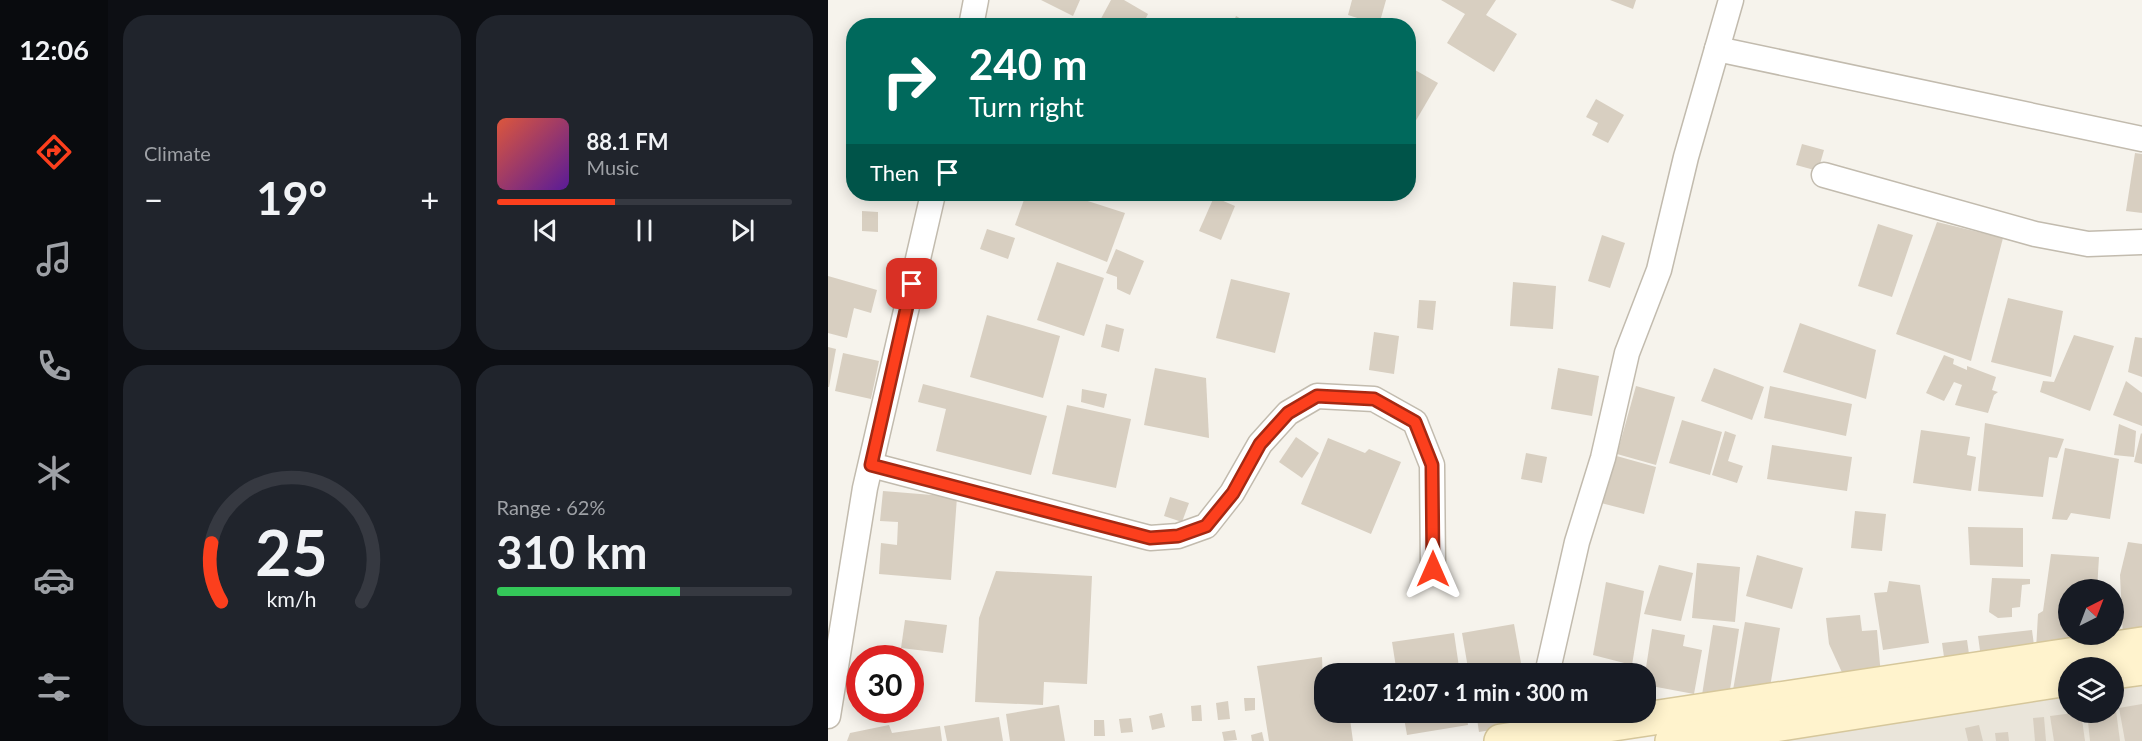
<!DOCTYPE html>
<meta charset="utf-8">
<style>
body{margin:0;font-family:Lato,sans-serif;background:#20242c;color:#f1f3f6;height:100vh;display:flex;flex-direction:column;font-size:22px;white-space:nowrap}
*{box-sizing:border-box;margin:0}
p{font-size:20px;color:#9ea1a6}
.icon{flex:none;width:33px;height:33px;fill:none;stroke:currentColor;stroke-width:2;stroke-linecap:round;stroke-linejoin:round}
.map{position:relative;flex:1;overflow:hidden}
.sheet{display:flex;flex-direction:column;gap:15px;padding:15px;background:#0d0f14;width:720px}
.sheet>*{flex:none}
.banner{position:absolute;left:18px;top:18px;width:570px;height:183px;border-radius:24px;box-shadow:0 3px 15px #0003;background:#00695c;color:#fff;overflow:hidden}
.needle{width:39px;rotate:42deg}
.fabs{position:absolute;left:1230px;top:579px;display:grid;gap:12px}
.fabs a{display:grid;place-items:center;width:66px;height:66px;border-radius:50%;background:#171b24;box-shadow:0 3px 15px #0003;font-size:30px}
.speed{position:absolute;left:18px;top:645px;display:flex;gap:12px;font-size:30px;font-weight:700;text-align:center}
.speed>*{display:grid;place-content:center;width:78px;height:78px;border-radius:50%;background:#171b24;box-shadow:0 3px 15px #0003;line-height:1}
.speed .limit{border:9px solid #d22;background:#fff;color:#111}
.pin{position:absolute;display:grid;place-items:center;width:51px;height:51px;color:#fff;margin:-26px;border-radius:12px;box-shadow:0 3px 9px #0006}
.me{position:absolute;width:66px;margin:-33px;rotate:0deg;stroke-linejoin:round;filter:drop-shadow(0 0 4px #0008)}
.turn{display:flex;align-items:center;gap:21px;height:126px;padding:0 24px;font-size:27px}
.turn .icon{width:78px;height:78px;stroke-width:2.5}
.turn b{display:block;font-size:42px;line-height:51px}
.then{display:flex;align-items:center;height:57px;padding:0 24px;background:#0003;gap:12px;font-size:22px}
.big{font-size:45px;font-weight:700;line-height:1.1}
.sheet .widget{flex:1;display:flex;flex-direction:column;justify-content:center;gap:9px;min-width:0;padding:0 21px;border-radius:24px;background:#20242c}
.sheet .dial{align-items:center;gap:0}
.dial svg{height:156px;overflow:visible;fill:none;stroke:#363941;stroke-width:7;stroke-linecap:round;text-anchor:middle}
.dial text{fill:#f1f3f6;stroke:none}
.song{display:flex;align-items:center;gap:18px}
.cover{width:72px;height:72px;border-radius:9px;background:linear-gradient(135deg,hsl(10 70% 55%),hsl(270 70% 35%))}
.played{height:6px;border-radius:3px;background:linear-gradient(90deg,#fc3f1d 40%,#363941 40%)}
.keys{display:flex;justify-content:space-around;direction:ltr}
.heat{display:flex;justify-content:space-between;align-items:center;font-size:33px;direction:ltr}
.charge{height:9px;border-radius:4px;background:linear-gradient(90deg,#34c759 62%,#363941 0)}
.sheet .tiles{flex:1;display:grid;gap:15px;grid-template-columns:repeat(2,1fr)}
.trip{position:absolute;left:486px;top:663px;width:342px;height:60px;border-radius:24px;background:#171b24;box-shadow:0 3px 15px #0003;font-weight:700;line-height:60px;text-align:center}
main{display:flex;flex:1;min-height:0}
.tabs{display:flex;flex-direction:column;width:108px;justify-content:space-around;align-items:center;background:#090b0e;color:#9ea1a6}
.tabs .icon{width:42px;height:42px}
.tabs .current{color:#fc3f1d}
.tabs b{font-size:27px;color:#f1f3f6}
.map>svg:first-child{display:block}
.residential{fill:#eae5da}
.building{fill:#d8cfc1}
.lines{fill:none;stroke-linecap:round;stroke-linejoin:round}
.street-casing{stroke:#c2bbae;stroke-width:27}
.secondary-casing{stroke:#d6c79b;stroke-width:36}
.street{stroke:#fff;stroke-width:24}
.secondary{stroke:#fff3cd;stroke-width:33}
.route-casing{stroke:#a42913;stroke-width:15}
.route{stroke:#fc3f1d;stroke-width:10}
</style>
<main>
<nav class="tabs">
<b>12:06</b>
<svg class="icon current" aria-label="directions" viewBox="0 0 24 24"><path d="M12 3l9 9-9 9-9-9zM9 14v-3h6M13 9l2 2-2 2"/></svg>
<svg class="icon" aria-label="music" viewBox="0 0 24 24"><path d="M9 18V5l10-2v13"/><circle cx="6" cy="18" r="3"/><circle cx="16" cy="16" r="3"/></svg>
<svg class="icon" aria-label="phone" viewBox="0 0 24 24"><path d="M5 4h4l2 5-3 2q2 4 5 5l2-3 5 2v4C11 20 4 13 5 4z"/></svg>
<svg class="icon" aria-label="climate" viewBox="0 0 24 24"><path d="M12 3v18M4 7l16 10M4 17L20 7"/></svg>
<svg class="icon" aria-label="car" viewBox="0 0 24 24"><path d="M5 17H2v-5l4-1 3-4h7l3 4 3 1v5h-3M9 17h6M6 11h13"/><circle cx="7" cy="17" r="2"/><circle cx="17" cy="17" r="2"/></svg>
<svg class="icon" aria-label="filters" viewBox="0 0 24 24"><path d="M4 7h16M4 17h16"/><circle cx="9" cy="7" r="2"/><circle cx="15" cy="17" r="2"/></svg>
</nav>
<section class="sheet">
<div class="tiles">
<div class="widget"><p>Climate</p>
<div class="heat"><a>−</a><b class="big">19°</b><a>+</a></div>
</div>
<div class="widget">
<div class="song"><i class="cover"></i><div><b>88.1 FM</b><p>Music</p></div></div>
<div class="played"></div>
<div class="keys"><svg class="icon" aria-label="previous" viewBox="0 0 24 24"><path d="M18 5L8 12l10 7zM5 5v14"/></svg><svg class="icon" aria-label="pause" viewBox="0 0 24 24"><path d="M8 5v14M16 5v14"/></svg><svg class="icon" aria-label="next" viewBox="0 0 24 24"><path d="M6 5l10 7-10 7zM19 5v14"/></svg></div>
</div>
<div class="widget dial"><svg viewBox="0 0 100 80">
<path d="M14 69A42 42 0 1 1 86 69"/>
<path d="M14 69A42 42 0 0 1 9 39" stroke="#fc3f1d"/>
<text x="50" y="56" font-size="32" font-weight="700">25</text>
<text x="50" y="72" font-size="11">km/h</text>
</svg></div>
<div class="widget"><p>Range · 62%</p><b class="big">310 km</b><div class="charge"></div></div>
</div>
</section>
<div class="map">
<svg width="1314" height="741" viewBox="0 0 1314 741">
<rect width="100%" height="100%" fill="#f6f3ec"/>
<polygon class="residential" points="1314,671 1314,741 898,741 1240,684 1240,712 1286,712 1286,676"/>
<g class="building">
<polygon points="213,0 252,0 245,16"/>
<polygon points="283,0 296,0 320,14 314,26 269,26"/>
<polygon points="524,0 558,0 551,25 520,15"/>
<polygon points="613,0 668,0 658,15 689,34 666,72 619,43 637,14"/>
<polygon points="782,0 808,0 805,9"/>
<polygon points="408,16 426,26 404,26"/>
<polygon points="204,18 222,25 222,26 201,26"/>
<polygon points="580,66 610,83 580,134"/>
<polygon points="768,99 796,115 780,143 764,135 770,123 758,117"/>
<polygon points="974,144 996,150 990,171 968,165"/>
<polygon points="1307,153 1314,154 1314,213 1298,211"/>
<polygon points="198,194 238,194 297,213 279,262 187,225"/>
<polygon points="386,197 407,206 393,240 371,231"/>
<polygon points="34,211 50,212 50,232 34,231"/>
<polygon points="1109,222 1175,238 1143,361 1068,334"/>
<polygon points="1050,224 1085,235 1064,297 1030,286"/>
<polygon points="159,229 187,238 180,259 152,249"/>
<polygon points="774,235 797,243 782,288 760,281"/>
<polygon points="288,249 316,261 302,295 289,289 289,277 278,273"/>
<polygon points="229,262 276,278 256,336 209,320"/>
<polygon points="0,276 49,290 43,313 26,308 19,338 0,333"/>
<polygon points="403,279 462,293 447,353 388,338"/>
<polygon points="685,282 728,286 725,329 682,326"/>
<polygon points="1180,298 1235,311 1223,377 1163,362"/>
<polygon points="591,300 608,301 605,330 589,328"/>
<polygon points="159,315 232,336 215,398 142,377"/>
<polygon points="972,323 1048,350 1038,399 955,372"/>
<polygon points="278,324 296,329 291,352 273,347"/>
<polygon points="546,332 571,336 566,374 541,370"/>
<polygon points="1246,335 1286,346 1262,411 1212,392 1215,381 1226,382"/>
<polygon points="1307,337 1314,338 1314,377 1300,372"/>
<polygon points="0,347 8,349 1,387 0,387"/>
<polygon points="15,353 51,361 43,399 7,391"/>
<polygon points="1116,355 1126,359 1125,364 1139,370 1139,366 1168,377 1164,390 1170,392 1166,395 1160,413 1127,405 1134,385 1126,382 1116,401 1098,393"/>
<polygon points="327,368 378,378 381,438 316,425"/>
<polygon points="730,368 771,376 764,416 723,409"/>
<polygon points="886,368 936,387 924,420 873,401"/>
<polygon points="1298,381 1314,393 1314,426 1285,415"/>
<polygon points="95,384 219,416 203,475 108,451 118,409 90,402"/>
<polygon points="808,386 847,397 828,465 789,454"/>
<polygon points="942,386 1024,404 1018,436 936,418"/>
<polygon points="254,389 279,394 276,408 253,402"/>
<polygon points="239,405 303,419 288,488 224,474"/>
<polygon points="854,420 894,432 882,475 841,463"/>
<polygon points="1157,423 1236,439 1229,458 1221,457 1215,497 1150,491"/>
<polygon points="1291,424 1308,431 1306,457 1286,455"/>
<polygon points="1093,430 1142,437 1139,455 1148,457 1143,491 1085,483"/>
<polygon points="897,431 908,435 900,461 915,466 909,483 884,475"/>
<polygon points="1313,433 1314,434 1314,464 1306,462"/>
<polygon points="468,437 491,453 474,478 451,462"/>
<polygon points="500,438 537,453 541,449 573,462 543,534 473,504"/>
<polygon points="944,445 1024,457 1019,491 939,479"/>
<polygon points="1237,448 1291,459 1282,519 1243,513 1239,520 1224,519"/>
<polygon points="698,453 719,457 714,483 693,479"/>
<polygon points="785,455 828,467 816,514 773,503"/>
<polygon points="55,491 129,497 123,580 51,574 53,543 69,545 70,522 52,521"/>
<polygon points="342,497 361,503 354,522 336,516"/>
<polygon points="1027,511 1058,514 1054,551 1023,548"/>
<polygon points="1140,527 1195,528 1195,567 1142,565"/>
<polygon points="1300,542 1314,544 1314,633 1295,637 1292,575"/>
<polygon points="1223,554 1271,557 1269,590 1240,590 1240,634 1266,634 1265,640 1208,650 1210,614 1215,611"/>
<polygon points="929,555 975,568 964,609 918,596"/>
<polygon points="869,563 912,567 907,622 864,618"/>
<polygon points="831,565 865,573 853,621 816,614"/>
<polygon points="168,571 264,576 259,684 216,682 215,705 147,702 151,618"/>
<polygon points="1164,578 1202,579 1202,584 1194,585 1192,607 1184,608 1184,617 1170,618 1161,612"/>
<polygon points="1061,581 1092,585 1101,643 1055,650 1046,593 1059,592"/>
<polygon points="778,582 816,591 804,665 765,655"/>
<polygon points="1032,615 1034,631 1049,630 1053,676 1017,679 1001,644 998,618"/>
<polygon points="77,620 119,625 115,653 73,648"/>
<polygon points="917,622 952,628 942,687 905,690"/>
<polygon points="686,624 695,674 641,674 634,633"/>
<polygon points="885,625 911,629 902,690 874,695"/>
<polygon points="824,629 857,635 855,646 874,650 866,694 818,685 817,674"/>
<polygon points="1204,630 1207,653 1153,658 1150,636"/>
<polygon points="626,633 632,674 569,674 564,642"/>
<polygon points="1139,640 1142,661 1117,664 1114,643"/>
<polygon points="494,657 496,712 521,712 525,741 441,741 429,666"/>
<polygon points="749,666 776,673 776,674 747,674"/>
<polygon points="416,698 427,698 427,710 417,711"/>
<polygon points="400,701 402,719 390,720 388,703"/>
<polygon points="1287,703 1292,741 1262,741 1259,712 1286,712"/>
<polygon points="1314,704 1314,741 1297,741 1291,708"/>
<polygon points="231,705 237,741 182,741 178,714"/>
<polygon points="373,705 374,721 364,721 363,706"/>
<polygon points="575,712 638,712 640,725 579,735"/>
<polygon points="648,712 695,712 687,726 651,732"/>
<polygon points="1253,712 1257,741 1226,741 1222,716"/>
<polygon points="334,713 337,727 324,730 321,716"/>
<polygon points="171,717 175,741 119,741 116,726"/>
<polygon points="1216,717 1218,741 1207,741 1205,718"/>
<polygon points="303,718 305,732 293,733 291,719"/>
<polygon points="266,720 276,720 277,736 266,736"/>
<polygon points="61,725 64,733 112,726 114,741 19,741 22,733"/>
<polygon points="1151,725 1155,741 1140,741 1137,728"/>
<polygon points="407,730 409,740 396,741 394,732"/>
<polygon points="434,732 436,741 424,741 423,735"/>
<polygon points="1180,732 1181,741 1168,741 1167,733"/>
</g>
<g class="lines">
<g class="street-casing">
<g id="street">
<polyline points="143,26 148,0"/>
<polyline points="889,49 1314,139"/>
<polyline points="996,175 1207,234 1260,244 1314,242"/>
<polyline points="43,465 322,538 350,536 378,526 404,493 432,444 460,413 489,396 546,399 587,422 604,465 605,569"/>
<polyline points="719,674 749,542 775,458 799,353 831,270 858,157 903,0"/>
<polyline points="0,716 37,488 105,194"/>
<polyline points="705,741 710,712"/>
</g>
</g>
<g class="secondary-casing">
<g id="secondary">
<polyline points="1286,672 1314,668"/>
<polyline points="673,741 1314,644"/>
<polyline points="844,741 1240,679"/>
</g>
</g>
<use href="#street" class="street"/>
<use href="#secondary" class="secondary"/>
</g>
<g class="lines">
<g class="route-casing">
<polyline id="route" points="84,284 43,465 322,538 350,536 378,526 405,493 432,444 460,413 489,396 546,399 587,422 604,465 605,569"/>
</g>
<use href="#route" class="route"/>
</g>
</svg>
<div class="fabs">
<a><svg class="needle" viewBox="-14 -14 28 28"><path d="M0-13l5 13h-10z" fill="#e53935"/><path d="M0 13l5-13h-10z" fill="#9ea1a6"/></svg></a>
<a><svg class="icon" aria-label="layers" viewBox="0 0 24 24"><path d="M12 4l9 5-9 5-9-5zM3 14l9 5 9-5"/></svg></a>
</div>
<div class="speed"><div class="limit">30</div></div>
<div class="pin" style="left:84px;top:284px;background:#d93025"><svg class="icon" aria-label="arrive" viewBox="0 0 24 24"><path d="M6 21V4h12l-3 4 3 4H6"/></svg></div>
<svg class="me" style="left:605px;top:569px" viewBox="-20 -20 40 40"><path d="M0-17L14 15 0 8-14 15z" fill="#fc3f1d" stroke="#fff" stroke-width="4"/></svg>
<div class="trip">12:07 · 1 min · 300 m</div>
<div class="banner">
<div class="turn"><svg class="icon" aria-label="right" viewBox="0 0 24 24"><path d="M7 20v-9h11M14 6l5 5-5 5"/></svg><div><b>240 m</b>Turn right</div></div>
<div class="then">Then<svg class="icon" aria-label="arrive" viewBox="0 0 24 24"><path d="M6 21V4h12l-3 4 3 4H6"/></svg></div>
</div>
</div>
</main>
